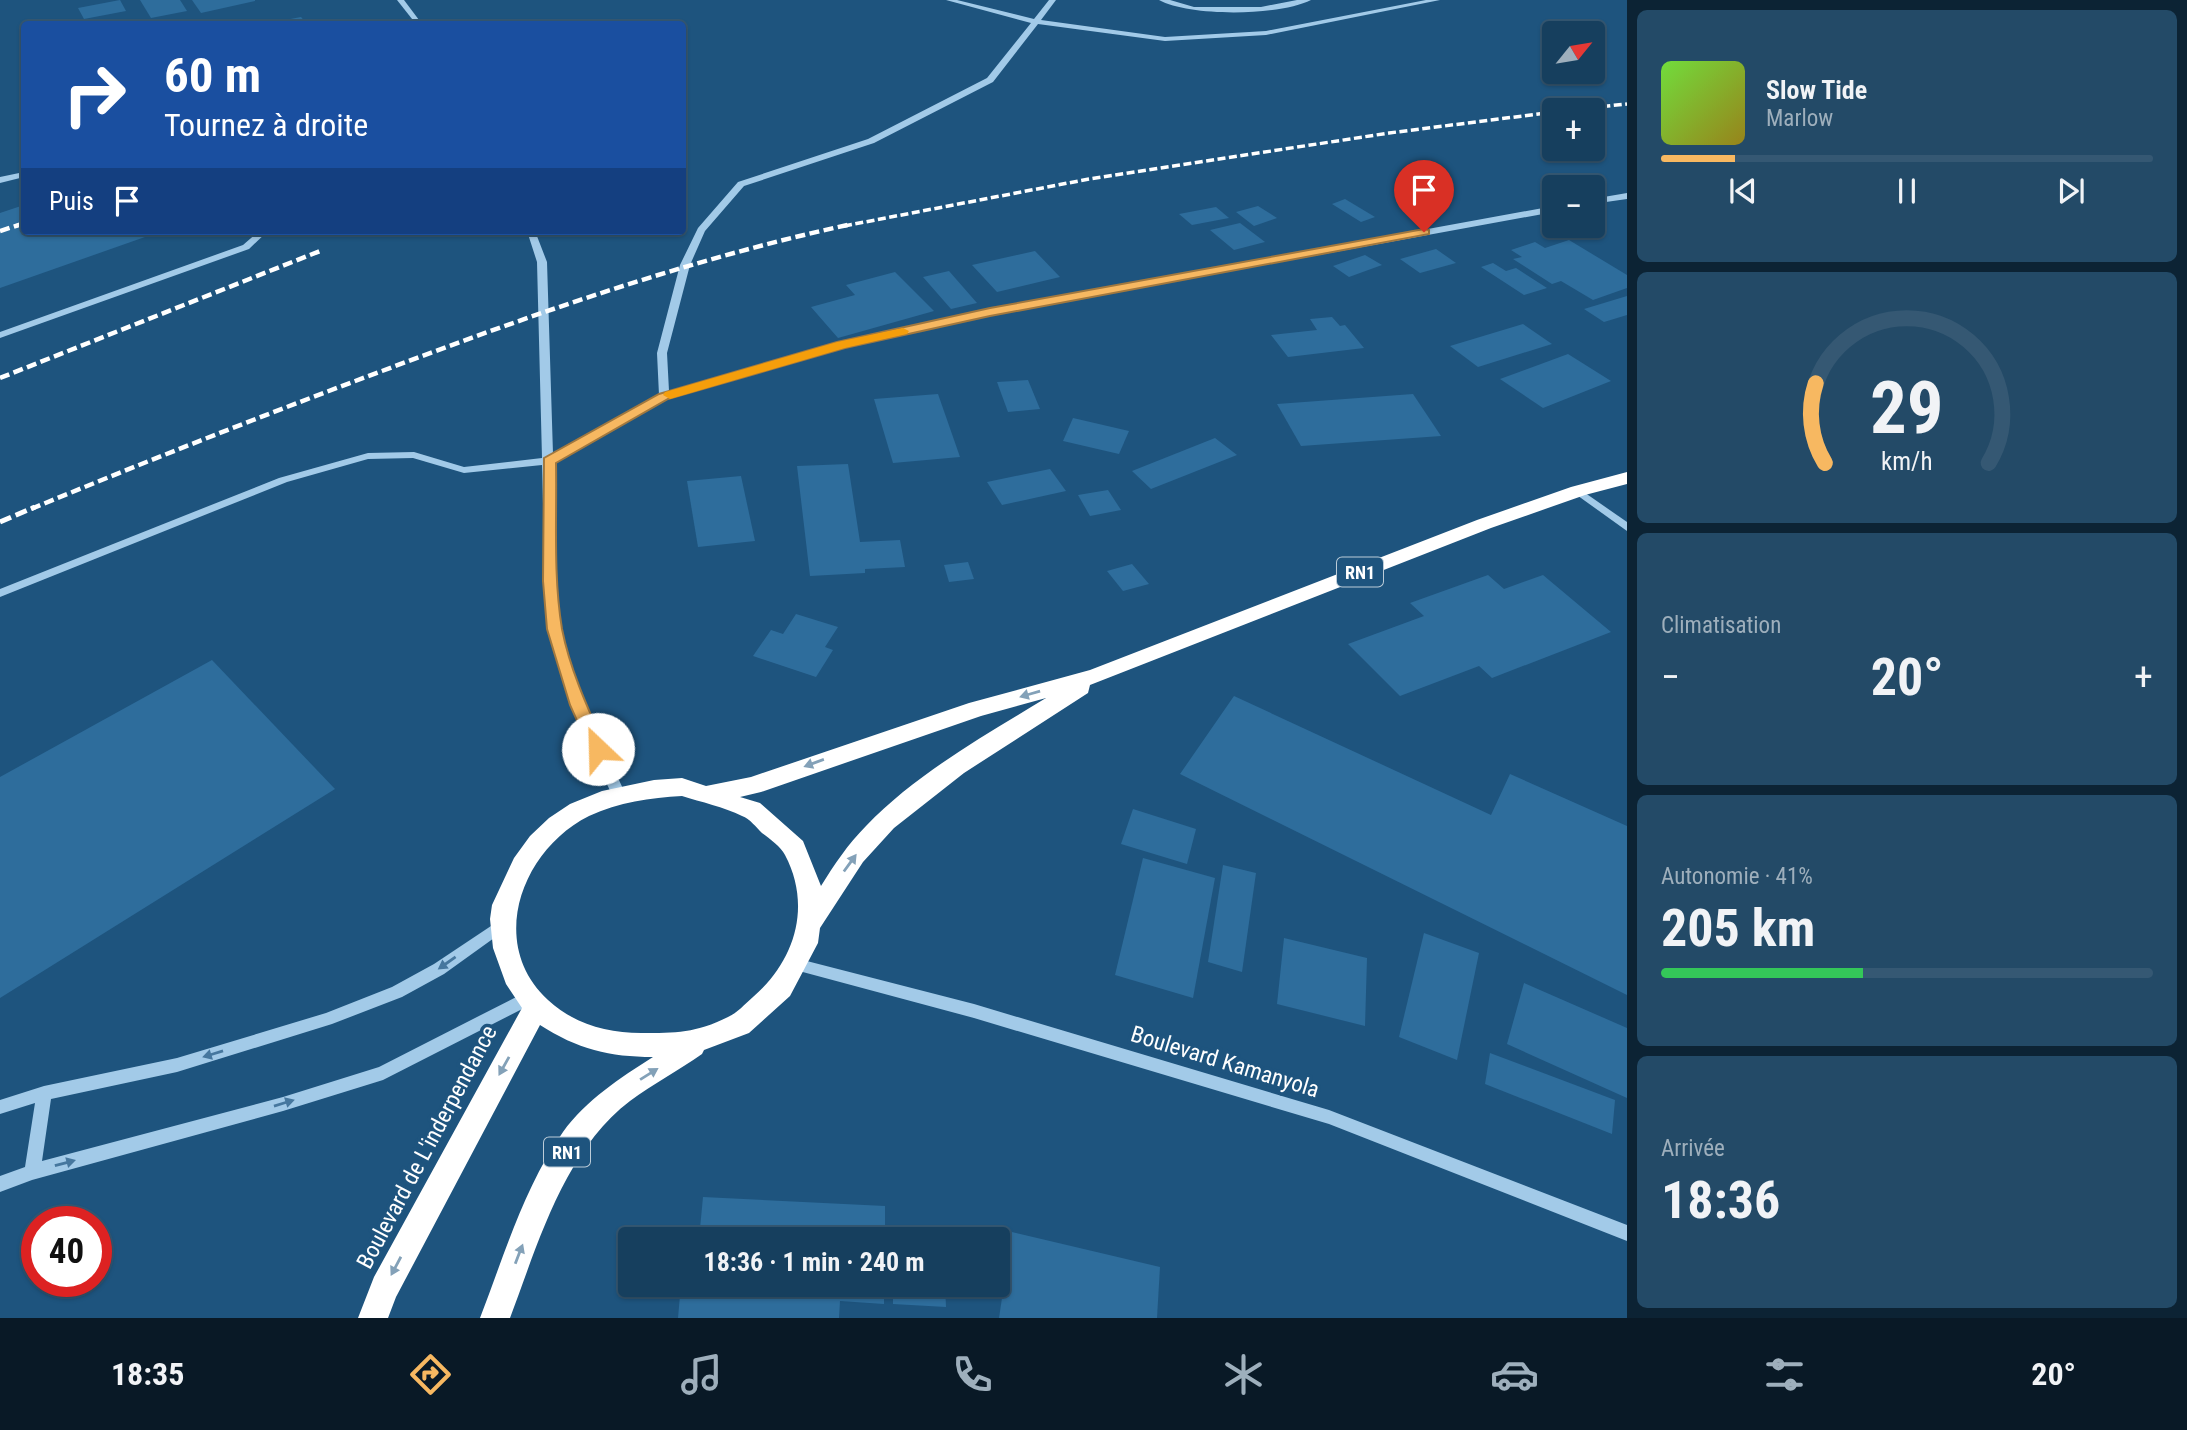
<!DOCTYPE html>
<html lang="fr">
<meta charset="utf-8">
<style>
body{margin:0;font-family:"Roboto Condensed",sans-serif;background:#234a67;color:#f1f3f6;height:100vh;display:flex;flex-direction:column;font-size:26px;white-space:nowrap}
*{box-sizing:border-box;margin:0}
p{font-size:23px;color:#9eafbc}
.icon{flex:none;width:38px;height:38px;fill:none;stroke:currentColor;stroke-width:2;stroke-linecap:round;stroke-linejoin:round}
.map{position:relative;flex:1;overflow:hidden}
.details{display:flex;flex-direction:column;gap:10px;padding:10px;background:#0c2334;width:560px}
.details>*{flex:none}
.banner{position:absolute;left:21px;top:21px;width:665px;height:214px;border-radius:7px;box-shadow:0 2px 5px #0004,0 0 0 2px #355873;background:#1a4fa0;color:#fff;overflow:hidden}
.needle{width:46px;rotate:60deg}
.fabs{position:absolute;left:1542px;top:21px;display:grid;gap:14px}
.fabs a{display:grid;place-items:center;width:63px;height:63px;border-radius:7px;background:#163f5e;box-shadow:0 2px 5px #0004,0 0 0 2px #355873;font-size:35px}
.speed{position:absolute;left:21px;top:1206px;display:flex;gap:14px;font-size:35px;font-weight:700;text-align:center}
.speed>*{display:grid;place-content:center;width:91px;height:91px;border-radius:50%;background:#163f5e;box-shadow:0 2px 5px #0004,0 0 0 2px #355873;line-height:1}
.speed .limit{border:10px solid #d22;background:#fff;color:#111}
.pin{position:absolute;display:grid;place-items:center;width:60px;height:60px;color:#fff;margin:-72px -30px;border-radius:50% 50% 50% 0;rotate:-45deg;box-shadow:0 0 7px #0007}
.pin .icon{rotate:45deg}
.me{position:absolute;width:77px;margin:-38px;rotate:336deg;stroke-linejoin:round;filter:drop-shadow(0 0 5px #0008)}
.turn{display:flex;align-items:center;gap:24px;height:147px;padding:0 28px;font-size:32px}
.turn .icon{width:91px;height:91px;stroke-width:2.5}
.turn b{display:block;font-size:49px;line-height:60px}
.then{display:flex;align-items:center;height:66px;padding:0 28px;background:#0003;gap:14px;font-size:26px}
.big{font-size:52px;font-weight:700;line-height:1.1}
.details .card{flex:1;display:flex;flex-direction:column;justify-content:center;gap:10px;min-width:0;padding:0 24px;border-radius:10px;background:#234a67}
.details .dial{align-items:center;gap:0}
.dial svg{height:182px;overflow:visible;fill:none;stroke:#355873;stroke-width:7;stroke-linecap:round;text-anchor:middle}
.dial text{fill:#f1f3f6;stroke:none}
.song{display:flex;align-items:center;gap:21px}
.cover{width:84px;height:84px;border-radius:10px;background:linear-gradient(135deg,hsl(100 70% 55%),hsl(50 70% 35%))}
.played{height:7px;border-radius:4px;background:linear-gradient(90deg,#f7b861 15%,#355873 15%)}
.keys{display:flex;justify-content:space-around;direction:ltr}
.heat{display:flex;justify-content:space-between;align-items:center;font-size:38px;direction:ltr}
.charge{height:10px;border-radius:5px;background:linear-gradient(90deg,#34c759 41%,#355873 0)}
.trip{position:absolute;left:618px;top:1227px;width:392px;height:70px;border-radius:7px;background:#163f5e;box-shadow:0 2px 5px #0004,0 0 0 2px #355873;font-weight:700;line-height:70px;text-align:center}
.dock{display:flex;height:112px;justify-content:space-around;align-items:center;background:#091926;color:#9eafbc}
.dock .icon{width:49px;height:49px}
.dock .on{color:#f7b861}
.dock b{font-size:32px;color:#f1f3f6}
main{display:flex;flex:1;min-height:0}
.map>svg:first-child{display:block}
.building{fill:#2e6d9c}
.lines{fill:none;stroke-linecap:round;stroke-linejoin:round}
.minor{fill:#a2cae8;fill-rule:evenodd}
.highway{fill:#fff;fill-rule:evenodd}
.rail-far2{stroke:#fff;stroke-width:3.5;stroke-dasharray:8 3.5;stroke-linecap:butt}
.rail-far1{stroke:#fff;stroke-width:4.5;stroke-dasharray:10 4.5;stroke-linecap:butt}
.rail{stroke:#fff;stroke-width:5;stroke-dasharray:12 5;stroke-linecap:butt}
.oneway{fill:#83a1b8}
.oneway2{fill:#46779e}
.route{fill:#f7b861;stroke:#a1783f;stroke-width:2}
.slow{fill:#f59e0b}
.labels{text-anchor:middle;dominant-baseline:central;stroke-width:7;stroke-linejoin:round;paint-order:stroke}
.shield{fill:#1e547e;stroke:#bcccd8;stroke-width:2}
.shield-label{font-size:18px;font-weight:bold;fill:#fff}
.near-street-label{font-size:23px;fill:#fff;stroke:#1e547e}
</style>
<main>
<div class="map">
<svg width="1627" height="1318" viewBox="0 0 1627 1318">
<rect width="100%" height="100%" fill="#1e547e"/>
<g class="building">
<polygon points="120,0 126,11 84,19 78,8"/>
<polygon points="140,0 180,0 187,11 151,18"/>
<polygon points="192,0 255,0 255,1 201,13"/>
<polygon points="301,17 307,24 269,24 269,23"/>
<polygon points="1345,199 1375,217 1361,222 1332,204"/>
<polygon points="24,205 24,231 162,231 0,288 0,213"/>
<polygon points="1258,206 1277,218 1254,226 1236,212"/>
<polygon points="1216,207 1229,218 1192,225 1179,214"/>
<polygon points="1240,223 1265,242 1234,250 1210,230"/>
<polygon points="1569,240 1627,275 1627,288 1593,300 1561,281 1552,284 1513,259 1522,257 1511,250 1535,242 1545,248"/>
<polygon points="1436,249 1456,263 1420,273 1400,259"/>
<polygon points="1035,251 1060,277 997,292 972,265"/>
<polygon points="1365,255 1382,265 1349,277 1333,266"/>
<polygon points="1493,263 1506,271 1516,268 1547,288 1524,295 1481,267"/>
<polygon points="949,271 977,303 951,309 923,277"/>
<polygon points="895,272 934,311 838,338 811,307 855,295 846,285"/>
<polygon points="1627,296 1627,315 1604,322 1584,309"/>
<polygon points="1332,317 1340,326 1345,325 1364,348 1288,357 1271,335 1317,330 1310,319"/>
<polygon points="1523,324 1552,344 1478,367 1450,346"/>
<polygon points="1568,354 1611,381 1543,408 1500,379"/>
<polygon points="1028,380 1040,409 1008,412 997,382"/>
<polygon points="938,394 960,457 893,463 874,399"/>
<polygon points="1413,394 1441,436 1301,446 1277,404"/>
<polygon points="1073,418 1129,431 1119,454 1063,441"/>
<polygon points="1215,438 1237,455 1151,489 1132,471"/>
<polygon points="848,464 860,542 900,540 905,567 865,569 865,573 810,576 797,466"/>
<polygon points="1050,469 1066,491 1002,505 987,482"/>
<polygon points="741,476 755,541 698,547 687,481"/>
<polygon points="1108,490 1121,510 1090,516 1078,495"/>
<polygon points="968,562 974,579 949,582 944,565"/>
<polygon points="1132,564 1149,584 1123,591 1107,571"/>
<polygon points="1488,575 1504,589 1543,575 1611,632 1492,678 1479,666 1400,696 1348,644 1424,616 1410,603"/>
<polygon points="796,614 838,627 825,647 833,650 816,677 753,656 771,630 783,634"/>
<polygon points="212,660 335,789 0,998 0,777"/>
<polygon points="1234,696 1491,815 1510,774 1627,826 1627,995 1180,774"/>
<polygon points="1133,809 1196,829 1187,864 1121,844"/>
<polygon points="1143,858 1215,878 1193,998 1115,975"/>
<polygon points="1223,865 1256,873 1242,972 1208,962"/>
<polygon points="1424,933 1479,953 1457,1060 1399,1037"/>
<polygon points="1284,938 1367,958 1365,1026 1277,1004"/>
<polygon points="1524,983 1627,1028 1627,1098 1507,1044"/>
<polygon points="1490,1053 1615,1100 1612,1134 1485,1084"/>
<polygon points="703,1197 885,1206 885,1239 699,1239"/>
<polygon points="1012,1232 1160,1267 1157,1318 999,1318"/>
<polygon points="681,1284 884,1284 884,1304 840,1301 839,1318 678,1318"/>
<polygon points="893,1284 945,1284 946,1307 893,1304"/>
</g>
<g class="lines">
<g class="minor">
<polygon points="397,0 404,0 422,24 416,24"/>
<polygon points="946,0 957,0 1034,19 1049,0 1056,0 1041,20 1165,37 1266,31 1426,0 1440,0 1266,35 1165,41 1038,24 993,82 874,143 744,186 705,231 690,265 667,353 669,391 839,343 990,309 1554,206 1554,212 990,315 844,347 668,398 553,463 557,581 561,629 584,705 625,793 623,797 613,797 611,793 572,705 549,629 545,581 542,465 464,473 413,458 368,459 287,482 0,597 0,589 279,478 368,453 414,452 464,467 542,458 537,262 527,231 535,231 547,262 553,454 659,395 657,353 680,265 698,228 738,182 868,139 987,78 1031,23"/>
<path d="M1159,0H1170L1194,7H1261L1297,0H1311C1280,16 1190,17 1159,0Z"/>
<polygon points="24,172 24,177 0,183 0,177"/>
<polygon points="1627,193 1627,199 1592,204 1592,199"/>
<polygon points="259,231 268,231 249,249 0,338 0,332 243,245"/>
<polygon points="1578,488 1627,522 1627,531 1574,493 1573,491"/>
<polygon points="503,918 508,920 510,924 508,928 444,974 402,997 332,1024 177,1072 51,1099 42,1161 283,1097 379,1067 524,993 529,991 534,993 536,998 534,1003 383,1080 283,1111 32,1180 0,1192 0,1176 25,1167 35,1103 0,1114 0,1100 44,1086 177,1058 326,1013 392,987 434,964"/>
<polygon points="799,959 974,1004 1329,1110 1627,1225 1627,1241 1329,1124 974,1018 799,971 794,970 792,965 794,960"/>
</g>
<path class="highway" d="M1627,472V484L1585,495L1491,528L1090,685L1088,693L964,773L894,828L863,862L820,928L818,943L790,996L749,1033L704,1050L702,1054C679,1070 653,1084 630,1101C564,1151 538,1244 510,1318H480C504,1256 524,1187 563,1132C586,1100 620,1078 653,1057C610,1057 577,1049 540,1025L396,1297L388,1318H358L374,1277L522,1008L506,984L493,948L490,919L492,905L514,858L530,836L549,818L570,804L602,791L654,780L682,778L706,786L751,777L969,703L1090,670L1477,520L1571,487ZM1046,698C984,736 917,773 866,826C848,844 834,865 821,886L803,841L760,803L740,797L761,792L981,716ZM682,796C701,802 724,807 742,816C750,819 756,827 762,833C770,839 781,847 785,855C812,906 795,961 753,997C745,1004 737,1013 728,1017C696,1033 676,1033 641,1033C607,1033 574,1024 548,1000C487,944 521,850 589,816C619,802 650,798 682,796Z"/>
<g class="rail-far2">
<polyline points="1568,110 1627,104"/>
<polyline points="16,226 24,223"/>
<polyline points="844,226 1089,179 1389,133 1554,112"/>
</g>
<g class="rail-far1">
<polyline points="0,231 22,224"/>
<polyline points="0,378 320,251"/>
<path d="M31,509C147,461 264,415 382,371C536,313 690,259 852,224"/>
</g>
<polyline class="rail" points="0,522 35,507"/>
</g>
<defs><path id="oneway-solid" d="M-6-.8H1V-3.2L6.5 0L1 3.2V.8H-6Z" transform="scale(1.75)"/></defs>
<g class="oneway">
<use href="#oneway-solid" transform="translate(1030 694) rotate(164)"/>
<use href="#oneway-solid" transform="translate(814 763) rotate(160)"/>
<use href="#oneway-solid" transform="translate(850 863) rotate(-54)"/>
<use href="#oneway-solid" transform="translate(504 1066) rotate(119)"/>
<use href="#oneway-solid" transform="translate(649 1074) rotate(-32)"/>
<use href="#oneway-solid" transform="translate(519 1254) rotate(-69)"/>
<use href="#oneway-solid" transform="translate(396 1266) rotate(118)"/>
</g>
<g class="oneway2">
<use href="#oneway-solid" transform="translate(447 963) rotate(145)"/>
<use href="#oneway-solid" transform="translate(213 1054) rotate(163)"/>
<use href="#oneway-solid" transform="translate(284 1103) rotate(-17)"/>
<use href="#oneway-solid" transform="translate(65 1163) rotate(-15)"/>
</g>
<path class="route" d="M1424,229L1429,230V234L990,316L845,348L668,399L556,463C557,517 553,575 562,629C570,670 589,711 606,749L604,754H592L570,705L547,629L543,581L544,458L659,394L837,342L990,308Z"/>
<polygon class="slow" points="903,328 909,331 907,334 845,348 670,399 663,395 665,392 837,342"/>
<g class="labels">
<g class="shield">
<rect x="1337" y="557.5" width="46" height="29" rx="5"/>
<rect x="544" y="1137.5" width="46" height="29" rx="5"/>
</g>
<g class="shield-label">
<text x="1360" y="572">RN1</text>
<text x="567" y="1152">RN1</text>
</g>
<g class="near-street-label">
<text transform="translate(1225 1062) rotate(17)">Boulevard Kamanyola</text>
<text transform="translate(427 1147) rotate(-62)">Boulevard de L'inderpendance</text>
</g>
</g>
</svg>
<div class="fabs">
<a><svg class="needle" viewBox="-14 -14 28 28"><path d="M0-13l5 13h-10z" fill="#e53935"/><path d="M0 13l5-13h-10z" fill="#9eafbc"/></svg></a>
<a>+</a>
<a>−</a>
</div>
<div class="speed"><div class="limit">40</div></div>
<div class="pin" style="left:1424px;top:232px;background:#d93025"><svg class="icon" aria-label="arrive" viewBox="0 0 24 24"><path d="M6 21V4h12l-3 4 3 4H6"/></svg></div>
<svg class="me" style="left:598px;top:749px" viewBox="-20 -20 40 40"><circle r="19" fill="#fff"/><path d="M0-13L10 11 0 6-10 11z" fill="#f7b861"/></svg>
<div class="trip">18:36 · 1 min · 240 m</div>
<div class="banner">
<div class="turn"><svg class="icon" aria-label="right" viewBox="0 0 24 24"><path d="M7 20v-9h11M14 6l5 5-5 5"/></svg><div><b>60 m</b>Tournez à droite</div></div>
<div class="then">Puis<svg class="icon" aria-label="arrive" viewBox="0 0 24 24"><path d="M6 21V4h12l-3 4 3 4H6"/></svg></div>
</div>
</div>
<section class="details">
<div class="card">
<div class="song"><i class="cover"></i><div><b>Slow Tide</b><p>Marlow</p></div></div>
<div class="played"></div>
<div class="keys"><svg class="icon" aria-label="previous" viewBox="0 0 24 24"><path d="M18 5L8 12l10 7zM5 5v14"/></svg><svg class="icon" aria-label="pause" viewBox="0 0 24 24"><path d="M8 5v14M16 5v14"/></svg><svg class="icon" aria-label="next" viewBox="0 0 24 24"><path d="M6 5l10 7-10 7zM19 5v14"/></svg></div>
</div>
<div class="card dial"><svg viewBox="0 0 100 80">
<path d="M14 69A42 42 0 1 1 86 69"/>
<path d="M14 69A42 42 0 0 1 10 34" stroke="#f7b861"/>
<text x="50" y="56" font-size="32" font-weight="700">29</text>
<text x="50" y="72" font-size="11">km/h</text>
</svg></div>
<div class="card"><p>Climatisation</p>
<div class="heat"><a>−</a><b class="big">20°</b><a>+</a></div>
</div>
<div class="card"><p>Autonomie · 41%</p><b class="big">205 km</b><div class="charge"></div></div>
<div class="card"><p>Arrivée</p><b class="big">18:36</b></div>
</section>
</main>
<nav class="dock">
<b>18:35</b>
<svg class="icon on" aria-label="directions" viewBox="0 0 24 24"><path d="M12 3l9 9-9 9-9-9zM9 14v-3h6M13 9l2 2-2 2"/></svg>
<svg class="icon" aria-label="music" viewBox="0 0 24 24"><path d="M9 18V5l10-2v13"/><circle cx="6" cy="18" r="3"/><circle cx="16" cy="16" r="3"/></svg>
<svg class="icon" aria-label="phone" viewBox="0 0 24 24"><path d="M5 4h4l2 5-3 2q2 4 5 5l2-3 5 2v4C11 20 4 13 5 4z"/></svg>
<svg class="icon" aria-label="climate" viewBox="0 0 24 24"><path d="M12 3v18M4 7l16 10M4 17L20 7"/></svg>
<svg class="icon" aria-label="car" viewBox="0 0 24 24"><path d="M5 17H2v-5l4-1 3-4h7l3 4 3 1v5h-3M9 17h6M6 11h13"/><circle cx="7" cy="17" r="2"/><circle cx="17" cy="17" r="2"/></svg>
<svg class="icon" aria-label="filters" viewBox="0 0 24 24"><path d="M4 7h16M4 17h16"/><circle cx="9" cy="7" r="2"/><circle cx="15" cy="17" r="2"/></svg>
<b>20°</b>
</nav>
